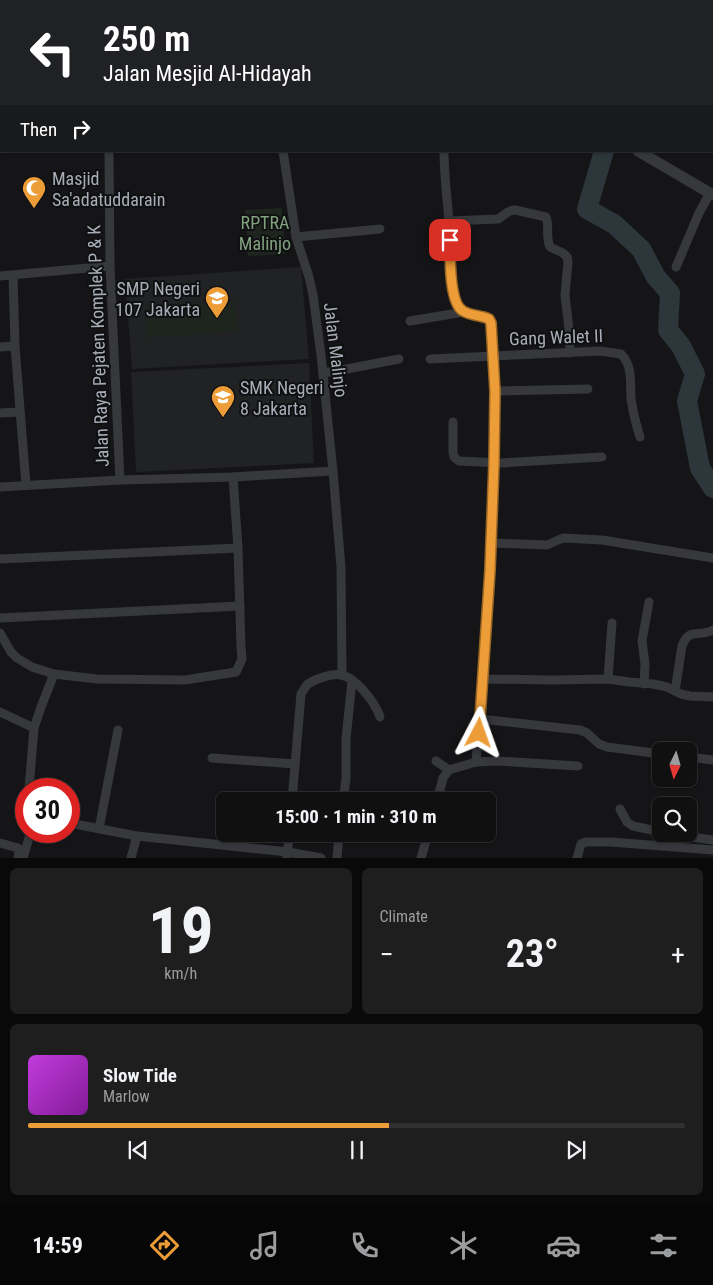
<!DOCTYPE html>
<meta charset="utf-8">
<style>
body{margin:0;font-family:"Roboto Condensed",sans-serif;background:#1e1e1f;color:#f1f3f6;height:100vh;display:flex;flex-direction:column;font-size:19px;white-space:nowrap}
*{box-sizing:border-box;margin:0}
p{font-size:16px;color:#9c9d9f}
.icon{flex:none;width:28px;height:28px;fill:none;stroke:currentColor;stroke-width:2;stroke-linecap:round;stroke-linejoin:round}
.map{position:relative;height:858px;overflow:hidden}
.side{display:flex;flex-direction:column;gap:10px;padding:10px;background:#090909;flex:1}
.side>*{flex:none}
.guide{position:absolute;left:0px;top:0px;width:714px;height:152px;box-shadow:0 1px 4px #0004,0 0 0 1px #303031;background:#202124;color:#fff;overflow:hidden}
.needle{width:32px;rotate:185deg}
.tools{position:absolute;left:652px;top:742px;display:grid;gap:10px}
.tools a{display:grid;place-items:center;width:45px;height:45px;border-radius:8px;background:#101011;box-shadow:0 1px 4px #0004,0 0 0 1px #303031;font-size:25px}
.speed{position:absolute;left:15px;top:778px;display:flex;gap:10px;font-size:25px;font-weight:700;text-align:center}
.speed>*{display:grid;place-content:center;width:65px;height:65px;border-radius:50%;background:#101011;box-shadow:0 1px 4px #0004,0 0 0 1px #303031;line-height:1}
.speed .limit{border:8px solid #d22;background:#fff;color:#111}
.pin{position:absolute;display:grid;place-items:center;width:42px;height:42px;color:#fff;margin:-21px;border-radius:10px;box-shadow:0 2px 8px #0006}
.me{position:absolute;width:55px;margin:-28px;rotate:4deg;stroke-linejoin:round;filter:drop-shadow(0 0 4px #0008)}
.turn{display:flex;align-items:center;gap:18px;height:105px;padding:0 20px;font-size:22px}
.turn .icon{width:65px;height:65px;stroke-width:2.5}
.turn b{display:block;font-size:35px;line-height:42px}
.then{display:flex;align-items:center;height:48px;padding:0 20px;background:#0003;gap:10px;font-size:19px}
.big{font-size:38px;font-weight:700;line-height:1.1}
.side .tile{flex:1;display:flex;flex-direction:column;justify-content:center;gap:8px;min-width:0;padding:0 18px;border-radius:8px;background:#1e1e1f}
.side .dial{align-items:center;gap:0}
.dial b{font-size:65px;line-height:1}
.song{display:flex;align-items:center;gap:15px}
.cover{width:60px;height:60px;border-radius:8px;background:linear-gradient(135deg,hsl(290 70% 55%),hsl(290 70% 35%))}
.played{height:5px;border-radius:2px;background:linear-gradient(90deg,#ed9d38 55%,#303031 55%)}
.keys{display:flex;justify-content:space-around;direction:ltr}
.heat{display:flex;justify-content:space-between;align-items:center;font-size:28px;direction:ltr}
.side .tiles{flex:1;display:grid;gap:10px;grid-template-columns:1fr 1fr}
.tile:last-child{grid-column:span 2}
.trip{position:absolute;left:216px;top:792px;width:280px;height:50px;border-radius:8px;background:#101011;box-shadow:0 1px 4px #0004,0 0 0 1px #303031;font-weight:700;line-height:50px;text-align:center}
.tabs{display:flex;height:80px;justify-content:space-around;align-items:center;background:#060607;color:#9c9d9f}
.tabs .icon{width:35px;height:35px}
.tabs .current{color:#ed9d38}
.tabs b{font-size:22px;color:#f1f3f6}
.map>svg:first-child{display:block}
.built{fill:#212224}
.green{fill:#1d251e}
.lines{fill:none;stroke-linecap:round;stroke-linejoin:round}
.river{stroke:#2c363b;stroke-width:20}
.minor{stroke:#36383c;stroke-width:9}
.tertiary{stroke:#36383c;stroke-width:11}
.route-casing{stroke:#9a6624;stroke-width:12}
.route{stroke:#ed9d38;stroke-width:9}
.labels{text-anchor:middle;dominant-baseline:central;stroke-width:4;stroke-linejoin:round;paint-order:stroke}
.poi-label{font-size:18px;fill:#a8aeb7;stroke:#101012;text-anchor:start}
.park-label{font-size:18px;fill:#81a17f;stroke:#101012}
.street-label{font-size:18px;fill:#a8aeb7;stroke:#101012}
</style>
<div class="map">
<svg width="713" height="858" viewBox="0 0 713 858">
<rect width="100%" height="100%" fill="#151517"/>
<g class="built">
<polygon points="301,267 309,359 132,369 125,279"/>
<polygon points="309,363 314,463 136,472 131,372"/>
</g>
<g class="green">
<polygon points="282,208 285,254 248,256 245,210"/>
<polygon points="236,301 238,332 146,337 145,305"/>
</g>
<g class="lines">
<g class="river">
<polyline points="663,1 664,0"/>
<polyline points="604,151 587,209 614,224 641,249 656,277 670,293 668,330 681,346 695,374 687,401 700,468 713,488"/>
</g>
<g class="minor">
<polyline points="452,0 452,1"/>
<polyline points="69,1 69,0"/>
<polyline points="287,1 287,0"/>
<polyline points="422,1 442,0"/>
<polyline points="109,151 110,266 120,480"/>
<polyline points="283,151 296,237 309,277 313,295 321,355 333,471 341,567 342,675"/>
<path d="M444,151C444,174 447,197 449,221C450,238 449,296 459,308C467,317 482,313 490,321L495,391L494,463L490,569L476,762"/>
<path d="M449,221L498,219C505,216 506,210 515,210L546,217C550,226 545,236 550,247L563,253L567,257L568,262L565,295L569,329L570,353"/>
<polyline points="296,237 380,229"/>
<polyline points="676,267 699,213 710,193"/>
<polyline points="13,275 15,346 26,485"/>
<polyline points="0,276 110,266"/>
<polyline points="410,321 464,312"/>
<polyline points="0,347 15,346"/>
<path d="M430,359L600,351L621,354C633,366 630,383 631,399C633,412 636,424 640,437"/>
<polyline points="323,372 331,372 399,359"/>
<polyline points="495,391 588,389"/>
<polyline points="0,413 20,412"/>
<polyline points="453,422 453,453 454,457 459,461 501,463 602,457"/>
<polyline points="0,487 120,480 233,477 333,471"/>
<polyline points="491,543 547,545 563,538 602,540 713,558"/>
<polyline points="0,559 238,548"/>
<polyline points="0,618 240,606"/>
<polyline points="0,633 11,652 17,658 32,667 54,674 97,679 185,680 236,672 242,659 241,646 238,548 233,477"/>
<polyline points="482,679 552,680 608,679 629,682 653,684 667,687 681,694 690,696 713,697"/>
<polyline points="608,679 612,623"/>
<polyline points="644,684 645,664 642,641 649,602"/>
<path d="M675,691L682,646C689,627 698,638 713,630"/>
<polyline points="0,712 34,728"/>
<polyline points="480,719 580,730 587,733 599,744 607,747 661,754"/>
<polyline points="689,757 713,760"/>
<polyline points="212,758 295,764"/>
<polyline points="436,761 449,770"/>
<polyline points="29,789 34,728 41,707 54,674"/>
<path d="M292,801L301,694C303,691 305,687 308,684C315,679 333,673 341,675C356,677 376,704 380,717"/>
<polyline points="343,801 346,779 346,739 352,681"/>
<polyline points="437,801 443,778 449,770 476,762 498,761 578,766"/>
<polyline points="620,809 627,822 633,826 661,832"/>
<polyline points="69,823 137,836 288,852 321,858"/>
<polyline points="99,829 118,730"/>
<polyline points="671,834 713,840"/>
<polyline points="0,843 18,848 19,851 18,858"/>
<polyline points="287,857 289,834"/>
<polyline points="23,858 31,831"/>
<polyline points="131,858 137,836"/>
<polyline points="337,858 339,834"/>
<polyline points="421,858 428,834"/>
<polyline points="577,858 581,844 586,842 611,842 713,850"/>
</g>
<g class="tertiary">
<polyline points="0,141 1,141"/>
<polyline points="638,151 713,195"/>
</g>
</g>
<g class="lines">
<g class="route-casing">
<path id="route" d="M450,240C450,255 449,303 463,311C471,316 481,315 489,319L491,323L495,391L494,463L490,570L479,733"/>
</g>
<use href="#route" class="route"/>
</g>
<defs>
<g id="mosque-pin" transform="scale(1.25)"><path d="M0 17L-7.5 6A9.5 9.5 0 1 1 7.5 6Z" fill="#ed9d38" stroke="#101012"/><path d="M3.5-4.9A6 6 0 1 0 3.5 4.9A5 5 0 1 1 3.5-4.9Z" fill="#fff"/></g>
<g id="school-pin" transform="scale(1.25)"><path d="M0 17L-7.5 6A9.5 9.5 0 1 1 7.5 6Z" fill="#ed9d38" stroke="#101012"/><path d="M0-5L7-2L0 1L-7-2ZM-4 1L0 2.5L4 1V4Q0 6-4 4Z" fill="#fff"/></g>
</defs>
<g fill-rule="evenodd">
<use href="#mosque-pin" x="34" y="188"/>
<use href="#school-pin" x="217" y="298"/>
<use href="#school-pin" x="223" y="397"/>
</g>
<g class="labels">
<g class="poi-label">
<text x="52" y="178">Masjid<tspan x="52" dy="21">Sa'adatuddarain</tspan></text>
<text x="200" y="288" text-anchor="end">SMP Negeri<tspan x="200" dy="21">107 Jakarta</tspan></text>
<text x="240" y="387">SMK Negeri<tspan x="240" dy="21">8 Jakarta</tspan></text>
</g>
<g class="park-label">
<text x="265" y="222">RPTRA<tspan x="265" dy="21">Malinjo</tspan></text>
</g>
<g class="street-label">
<text transform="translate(556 337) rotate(-2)">Gang Walet II</text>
<text transform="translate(98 346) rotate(-92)">Jalan Raya Pejaten Komplek P &amp; K</text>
<text transform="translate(336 350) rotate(83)">Jalan Malinjo</text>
</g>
</g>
</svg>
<div class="tools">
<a><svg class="needle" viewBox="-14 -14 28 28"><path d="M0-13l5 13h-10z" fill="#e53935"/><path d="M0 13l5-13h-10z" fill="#9c9d9f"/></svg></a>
<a><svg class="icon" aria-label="search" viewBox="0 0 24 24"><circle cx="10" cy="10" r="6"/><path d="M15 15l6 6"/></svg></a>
</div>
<div class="speed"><div class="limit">30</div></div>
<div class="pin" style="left:450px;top:240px;background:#d93025"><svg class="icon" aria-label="arrive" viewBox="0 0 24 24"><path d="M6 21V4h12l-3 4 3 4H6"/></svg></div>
<svg class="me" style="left:479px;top:733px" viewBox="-20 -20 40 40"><path d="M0-17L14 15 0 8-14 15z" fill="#ed9d38" stroke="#fff" stroke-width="4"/></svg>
<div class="trip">15:00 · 1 min · 310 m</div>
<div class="guide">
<div class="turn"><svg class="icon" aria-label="left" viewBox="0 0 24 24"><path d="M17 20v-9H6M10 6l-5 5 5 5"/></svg><div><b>250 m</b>Jalan Mesjid Al-Hidayah</div></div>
<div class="then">Then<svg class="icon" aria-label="right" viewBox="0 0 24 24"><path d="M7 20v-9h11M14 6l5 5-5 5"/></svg></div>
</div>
</div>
<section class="side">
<div class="tiles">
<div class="tile dial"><b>19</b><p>km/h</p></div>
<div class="tile"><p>Climate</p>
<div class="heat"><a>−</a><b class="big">23°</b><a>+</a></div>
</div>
<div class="tile">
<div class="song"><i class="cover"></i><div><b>Slow Tide</b><p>Marlow</p></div></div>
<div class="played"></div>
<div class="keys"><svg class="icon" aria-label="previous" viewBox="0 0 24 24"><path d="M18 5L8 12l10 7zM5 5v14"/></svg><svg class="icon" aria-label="pause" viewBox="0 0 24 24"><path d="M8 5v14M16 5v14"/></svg><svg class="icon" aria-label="next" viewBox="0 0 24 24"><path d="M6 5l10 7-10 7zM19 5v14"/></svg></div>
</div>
</div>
</section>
<nav class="tabs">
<b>14:59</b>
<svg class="icon current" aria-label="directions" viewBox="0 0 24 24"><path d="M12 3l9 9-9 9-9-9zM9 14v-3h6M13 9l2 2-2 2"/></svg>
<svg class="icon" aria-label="music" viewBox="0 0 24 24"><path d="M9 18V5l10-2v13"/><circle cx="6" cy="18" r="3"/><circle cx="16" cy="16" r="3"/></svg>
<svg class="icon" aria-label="phone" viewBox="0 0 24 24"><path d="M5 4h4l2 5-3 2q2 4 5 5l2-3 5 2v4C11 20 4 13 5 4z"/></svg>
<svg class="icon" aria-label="climate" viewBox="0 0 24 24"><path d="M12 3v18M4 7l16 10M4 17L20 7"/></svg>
<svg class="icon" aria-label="car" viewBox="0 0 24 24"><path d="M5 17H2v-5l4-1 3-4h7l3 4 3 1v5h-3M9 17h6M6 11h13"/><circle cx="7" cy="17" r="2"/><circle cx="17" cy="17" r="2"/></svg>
<svg class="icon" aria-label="filters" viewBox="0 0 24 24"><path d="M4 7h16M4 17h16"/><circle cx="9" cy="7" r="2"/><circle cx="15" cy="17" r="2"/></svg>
</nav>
